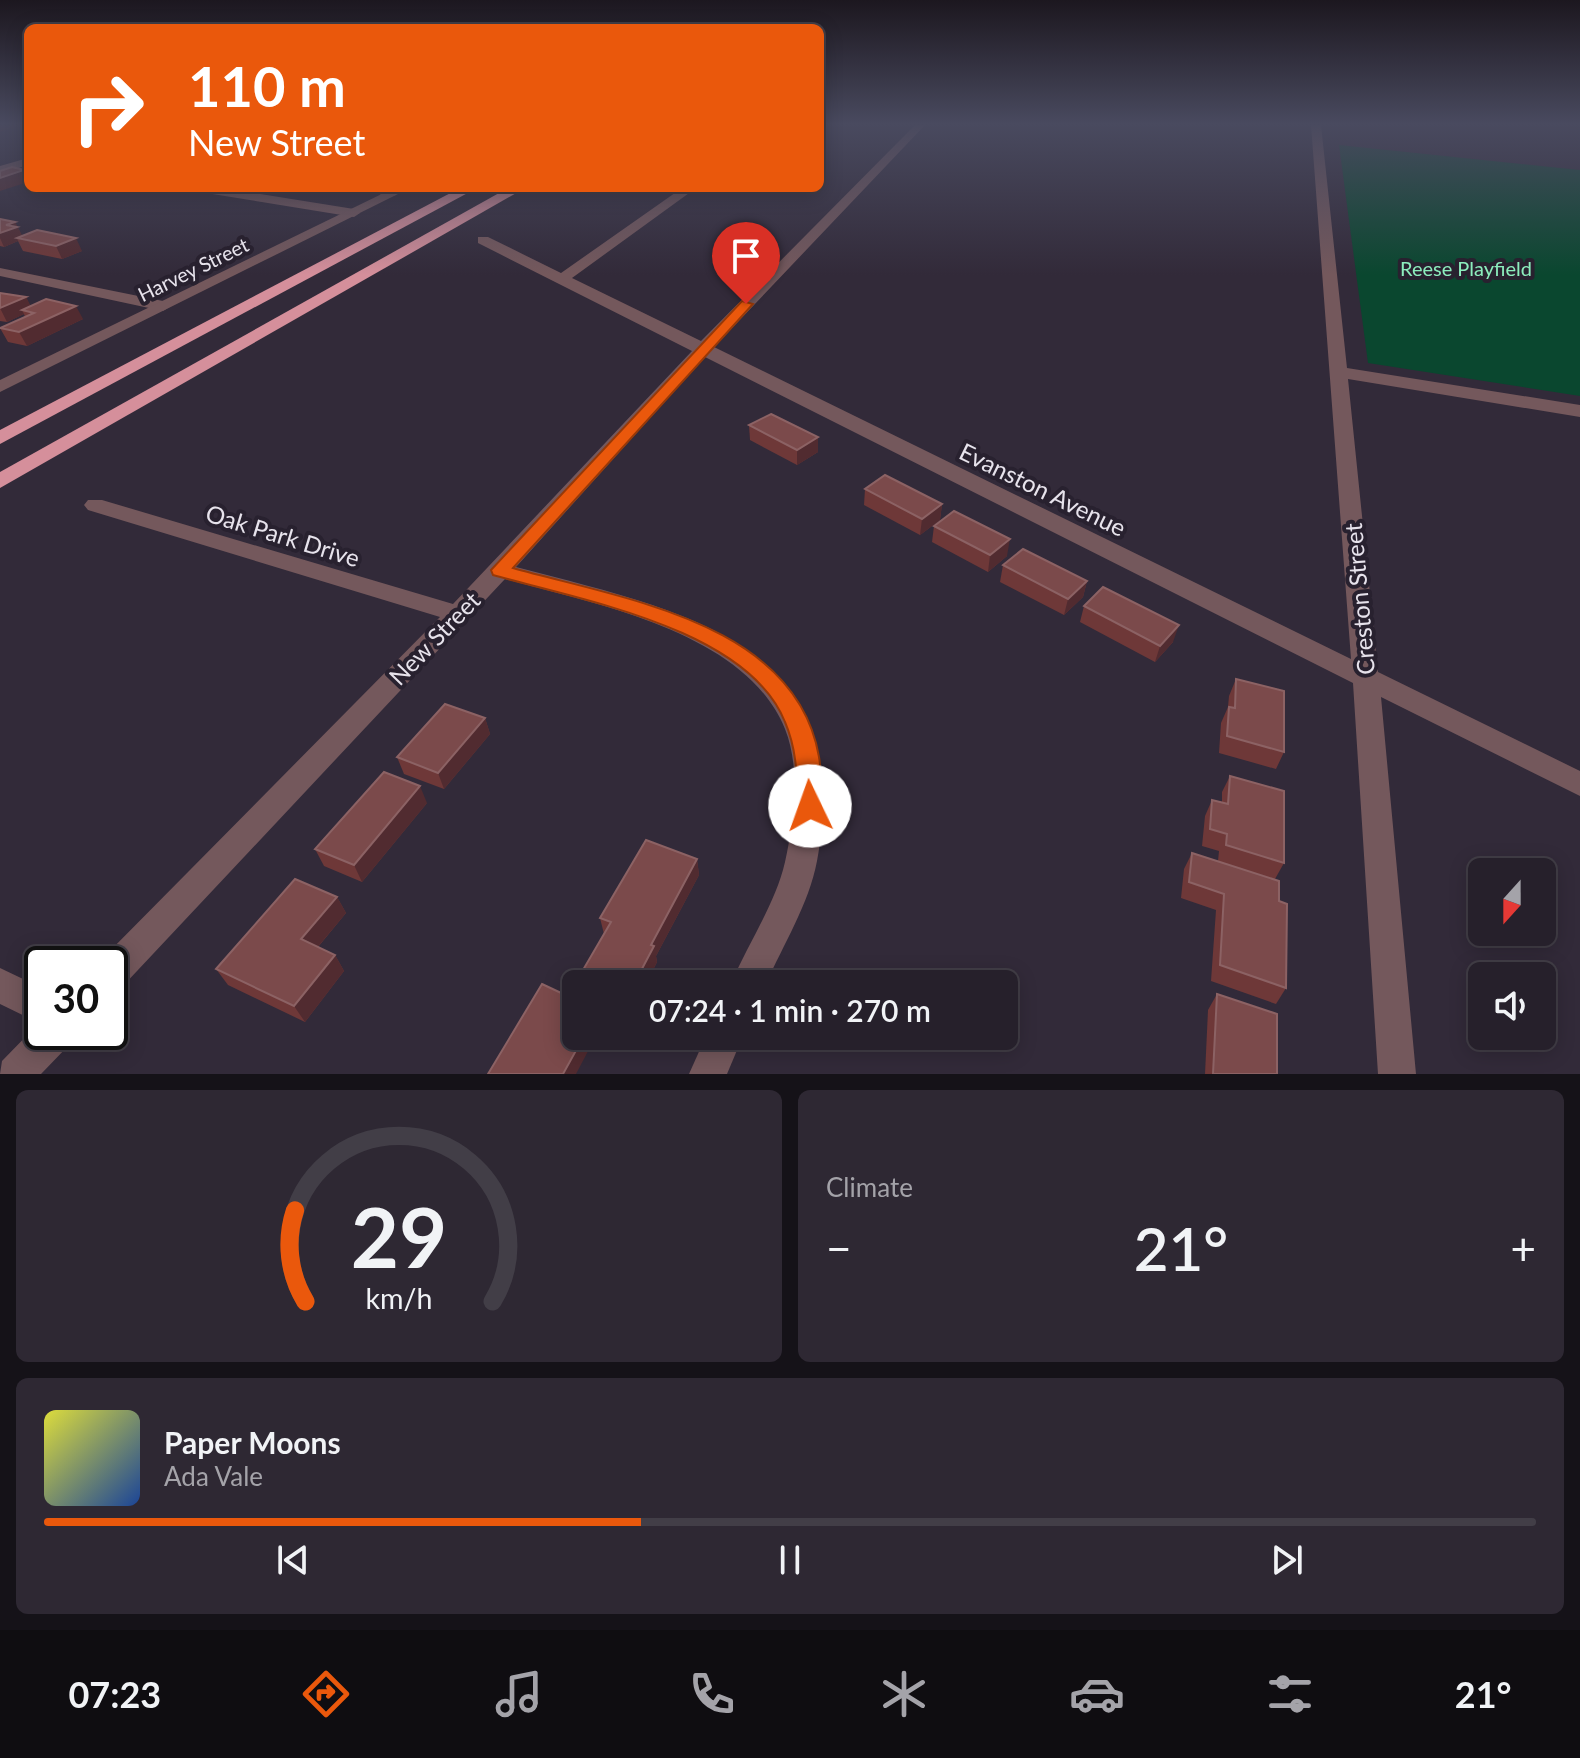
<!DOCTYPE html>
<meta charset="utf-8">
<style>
body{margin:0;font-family:Lato,sans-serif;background:#2e2833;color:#f1f3f6;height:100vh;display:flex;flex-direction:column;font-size:30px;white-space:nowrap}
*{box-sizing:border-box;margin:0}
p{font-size:26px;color:#a4a3a9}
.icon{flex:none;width:44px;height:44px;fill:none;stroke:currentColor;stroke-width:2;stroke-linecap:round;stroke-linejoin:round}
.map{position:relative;height:1074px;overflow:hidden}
.drawer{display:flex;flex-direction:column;gap:16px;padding:16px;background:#151218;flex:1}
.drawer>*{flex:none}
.guide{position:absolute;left:24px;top:24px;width:800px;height:168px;border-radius:12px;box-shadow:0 4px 20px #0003,0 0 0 2px #423e47;background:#ea580c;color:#fff;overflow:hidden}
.needle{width:52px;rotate:201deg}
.tools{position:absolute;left:1468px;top:858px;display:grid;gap:16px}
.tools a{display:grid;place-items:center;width:88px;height:88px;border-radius:12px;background:#26202b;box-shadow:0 4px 20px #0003,0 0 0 2px #423e47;font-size:40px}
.speed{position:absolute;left:24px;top:946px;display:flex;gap:16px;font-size:40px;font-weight:700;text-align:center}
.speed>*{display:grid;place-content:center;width:104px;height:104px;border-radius:50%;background:#26202b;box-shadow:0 4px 20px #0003,0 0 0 2px #423e47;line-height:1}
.speed .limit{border:4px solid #111;border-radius:12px;background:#fff;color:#111}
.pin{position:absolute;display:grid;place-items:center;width:68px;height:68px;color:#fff;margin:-82px -34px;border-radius:50% 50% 50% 0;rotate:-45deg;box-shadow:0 0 8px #0007}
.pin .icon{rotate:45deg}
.me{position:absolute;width:88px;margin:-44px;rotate:357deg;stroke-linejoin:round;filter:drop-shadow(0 0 6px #0008)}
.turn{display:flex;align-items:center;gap:28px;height:168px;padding:0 32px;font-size:36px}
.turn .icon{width:104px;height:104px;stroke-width:2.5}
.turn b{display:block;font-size:56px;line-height:68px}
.big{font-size:60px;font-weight:600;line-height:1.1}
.drawer .widget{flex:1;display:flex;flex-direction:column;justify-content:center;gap:12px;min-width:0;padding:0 28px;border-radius:12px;background:#2e2833}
.drawer .dial{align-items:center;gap:0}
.dial svg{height:208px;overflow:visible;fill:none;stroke:#423e47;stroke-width:7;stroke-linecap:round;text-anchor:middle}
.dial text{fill:#f1f3f6;stroke:none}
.song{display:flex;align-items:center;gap:24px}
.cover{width:96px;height:96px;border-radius:12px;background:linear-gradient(135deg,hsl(60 70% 55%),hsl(220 70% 35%))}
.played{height:8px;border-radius:4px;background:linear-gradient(90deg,#ea580c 40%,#423e47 40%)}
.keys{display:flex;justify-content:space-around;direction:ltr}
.heat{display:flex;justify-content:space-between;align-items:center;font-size:44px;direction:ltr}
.drawer .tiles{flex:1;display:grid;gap:16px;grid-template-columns:1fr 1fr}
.widget:last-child{grid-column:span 2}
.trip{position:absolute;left:562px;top:970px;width:456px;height:80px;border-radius:12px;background:#26202b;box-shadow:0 4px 20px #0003,0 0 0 2px #423e47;font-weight:600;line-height:80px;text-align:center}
.tab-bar{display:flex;height:128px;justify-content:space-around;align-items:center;background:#0f0d11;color:#a4a3a9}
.tab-bar .icon{width:56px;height:56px}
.tab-bar .active{color:#ea580c}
.tab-bar b{font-size:36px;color:#f1f3f6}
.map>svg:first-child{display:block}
.green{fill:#0a472f}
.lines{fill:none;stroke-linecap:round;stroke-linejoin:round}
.minor{fill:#74585c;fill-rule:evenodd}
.tertiary{fill:#74585c;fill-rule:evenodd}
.motorway{fill:#d58f9b;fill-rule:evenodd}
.wall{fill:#6e3838}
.shaded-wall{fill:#512b30}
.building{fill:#7b4a4b;stroke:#8c6264;stroke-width:2}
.route{fill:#ea580c;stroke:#983908;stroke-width:2}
.labels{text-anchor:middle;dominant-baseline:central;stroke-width:8;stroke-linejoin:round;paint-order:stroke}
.far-park-label{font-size:20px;fill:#8cedbd;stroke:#28212f}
.far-street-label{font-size:20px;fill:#e7e3ec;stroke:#28212f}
.street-label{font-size:24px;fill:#e7e3ec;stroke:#28212f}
</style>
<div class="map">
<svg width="1580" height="1074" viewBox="0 0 1580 1074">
<rect width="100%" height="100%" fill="#322a39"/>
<polygon class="green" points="1339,145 1580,170 1580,396 1368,363"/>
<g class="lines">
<g class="minor">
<path d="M915,125H925L714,347L1351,659L1311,125H1321L1347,368L1580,405V417L1348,379L1378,672L1580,771V796L1381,697L1416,1074H1378L1353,683L705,357L516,567C682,611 858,641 817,861C809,904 783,945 766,984H731C748,943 775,905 785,862C794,821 801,769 785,729C746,632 595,604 505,579L122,987L110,992V964L98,963L440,617L88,510L84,505L88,500H102L453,604L692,351L478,243V237H488L561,273L682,188H696L572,278L701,341Z"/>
<polygon points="28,158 28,165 0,174 0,166"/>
<polygon points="194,188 223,188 354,209 360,213 354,217 200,192"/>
<polygon points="370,188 386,188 396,195 386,198"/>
<polygon points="0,268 163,301 171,306 163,311 0,276"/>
<polygon points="0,968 42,988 42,1032 74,1032 69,1045 41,1074 0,1074 2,1061 39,1023 0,1004"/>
<polygon points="706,1036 743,1036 727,1074 689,1074"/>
</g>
<polygon class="tertiary" points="394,188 410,188 0,392 0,380"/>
<g class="motorway">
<polygon points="460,188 477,188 0,444 0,430"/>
<polygon points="508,188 525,188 0,488 0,472"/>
</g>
</g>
<g class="wall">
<polygon points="46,188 91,188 76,194"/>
<polygon points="0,219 15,222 22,236 82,251 62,259 23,251 18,241 4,247 0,246"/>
<polygon points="0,293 26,297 30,306 83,319 27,346 8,342 0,328 25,317 24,314 7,322 0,321"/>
<polygon points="749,425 818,452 797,465 750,440"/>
<polygon points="865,489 942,504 940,520 920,535 864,505"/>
<polygon points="934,526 1007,556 988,572 932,542"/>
<polygon points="1003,565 1087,581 1083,597 1064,615 1000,582"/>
<polygon points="1084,606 1173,642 1155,662 1080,622"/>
<polygon points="1236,679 1284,752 1276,769 1219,753 1221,723 1228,707 1229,696"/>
<polygon points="485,718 490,734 444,789 404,774 397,757"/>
<polygon points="1230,776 1284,863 1275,879 1279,901 1286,988 1276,1004 1211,981 1216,910 1181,898 1184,869 1192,853 1218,861 1219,851 1202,846 1205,816 1212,800 1222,802 1222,792"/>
<polygon points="427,803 362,882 324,866 315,849"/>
<polygon points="697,859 699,875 656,956 657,962 646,984 586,984 583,970 604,934 600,918"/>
<polygon points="337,897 346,913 318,947 335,955 344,971 305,1022 228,985 216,969"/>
<polygon points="1217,994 1277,1074 1205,1074 1208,1010"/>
</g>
<g class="shaded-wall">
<polygon points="0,125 14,125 15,127 0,132"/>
<polygon points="24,170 28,177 28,182 0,191 0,178"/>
<polygon points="73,188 91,188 76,194"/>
<polygon points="15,222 24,239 17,238 18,241 4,247 0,238 0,233 6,225"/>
<polygon points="76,238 82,251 62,259 56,246"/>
<polygon points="26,297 33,310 22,310 24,314 7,322 0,308"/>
<polygon points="76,306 83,319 27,346 19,332"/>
<polygon points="818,437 818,452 797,465 797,450"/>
<polygon points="942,504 940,520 920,535 922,519"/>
<polygon points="1010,539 1007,556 988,572 990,555"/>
<polygon points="1087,581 1083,597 1064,615 1068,599"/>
<polygon points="1179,625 1173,642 1155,662 1160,646"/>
<polygon points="485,718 490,734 444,789 438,773"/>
<polygon points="420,786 427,803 362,882 354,865"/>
<polygon points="697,859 699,875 656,956 657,962 646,984 634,984 651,945"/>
<polygon points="337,897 346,913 311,955 301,939"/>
<polygon points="335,955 344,971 305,1022 294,1006"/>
<polygon points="584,1036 596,1036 576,1074 563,1074"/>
</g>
<g class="building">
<polygon points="12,167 24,170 0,178 0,171"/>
<polygon points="0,219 15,222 6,225 17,227 0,233"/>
<polygon points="37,230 76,238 56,246 17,238"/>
<polygon points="0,293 26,297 0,308"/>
<polygon points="46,299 76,306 19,332 0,328 34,313 22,310"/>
<polygon points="771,414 818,437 797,450 749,425"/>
<polygon points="885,475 942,504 922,519 865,489"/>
<polygon points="954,511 1010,539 990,555 934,526"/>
<polygon points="1023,549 1087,581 1068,599 1003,565"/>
<polygon points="1103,587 1179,625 1160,646 1084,606"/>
<polygon points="1236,679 1284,691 1284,752 1227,736 1229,707 1235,708"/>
<polygon points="445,704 485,718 438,773 397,757"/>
<polygon points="384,772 420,786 354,865 315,849"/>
<polygon points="1230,776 1284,791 1284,863 1226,845 1227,834 1210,829 1212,800 1228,804"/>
<polygon points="646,840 697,859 651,945 654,946 634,984 615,984 583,970 611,922 600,918"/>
<polygon points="1192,853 1279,881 1279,901 1287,904 1286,988 1220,965 1224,894 1189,882"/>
<polygon points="295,879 337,897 301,939 335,955 294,1006 216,969"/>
<polygon points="542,984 576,1000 576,1036 584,1036 563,1074 488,1074"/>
<polygon points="1217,994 1277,1014 1277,1074 1213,1074"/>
</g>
<linearGradient id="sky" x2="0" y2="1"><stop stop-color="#1c171f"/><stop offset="0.45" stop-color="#494a5f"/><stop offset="1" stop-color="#494a5f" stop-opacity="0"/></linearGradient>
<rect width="1580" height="275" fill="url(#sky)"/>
<path class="route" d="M742,301L753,304L513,568C622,599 796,622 819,757C822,773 821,790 822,806L819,814L810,817L802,814L798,806C797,777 797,750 785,722C748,629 581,600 493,575L491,570Z"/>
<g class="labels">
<g class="far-park-label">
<text x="1466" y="268">Reese Playfield</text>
</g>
<g class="far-street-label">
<text transform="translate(193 269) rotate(-26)">Harvey Street</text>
</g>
<g class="street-label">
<text transform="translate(1043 489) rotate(26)">Evanston Avenue</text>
<text transform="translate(283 535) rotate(17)">Oak Park Drive</text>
<text transform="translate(1359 599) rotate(-95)">Creston Street</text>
<text transform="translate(434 638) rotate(-46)">New Street</text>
</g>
</g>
</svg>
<div class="tools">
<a><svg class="needle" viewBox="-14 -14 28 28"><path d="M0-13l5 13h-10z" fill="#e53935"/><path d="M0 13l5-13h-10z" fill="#a4a3a9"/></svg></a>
<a><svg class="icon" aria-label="sound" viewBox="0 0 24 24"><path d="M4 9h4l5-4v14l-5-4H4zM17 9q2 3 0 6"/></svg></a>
</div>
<div class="speed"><div class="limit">30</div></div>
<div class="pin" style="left:746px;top:304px;background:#d93025"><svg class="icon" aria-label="arrive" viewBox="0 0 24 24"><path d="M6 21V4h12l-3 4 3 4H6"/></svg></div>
<svg class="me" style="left:810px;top:806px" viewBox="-20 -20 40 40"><circle r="19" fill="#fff"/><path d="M0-13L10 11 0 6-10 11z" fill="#ea580c"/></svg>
<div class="trip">07:24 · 1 min · 270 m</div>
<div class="guide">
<div class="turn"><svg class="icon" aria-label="right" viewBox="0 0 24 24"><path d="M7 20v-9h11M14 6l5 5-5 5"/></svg><div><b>110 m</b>New Street</div></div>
</div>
</div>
<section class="drawer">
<div class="tiles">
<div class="widget dial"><svg viewBox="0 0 100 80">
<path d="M14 69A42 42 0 1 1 86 69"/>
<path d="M14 69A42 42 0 0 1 10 34" stroke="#ea580c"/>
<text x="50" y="56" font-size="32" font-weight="700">29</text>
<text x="50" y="72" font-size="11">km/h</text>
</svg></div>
<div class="widget"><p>Climate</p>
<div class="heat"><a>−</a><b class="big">21°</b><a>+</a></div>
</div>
<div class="widget">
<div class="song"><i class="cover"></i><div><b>Paper Moons</b><p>Ada Vale</p></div></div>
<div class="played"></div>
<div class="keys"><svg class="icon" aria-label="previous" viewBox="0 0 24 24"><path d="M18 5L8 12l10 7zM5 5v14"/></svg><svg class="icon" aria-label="pause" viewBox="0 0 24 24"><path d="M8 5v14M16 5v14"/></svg><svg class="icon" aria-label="next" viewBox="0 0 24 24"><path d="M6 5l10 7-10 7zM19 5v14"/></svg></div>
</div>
</div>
</section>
<nav class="tab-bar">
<b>07:23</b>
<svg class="icon active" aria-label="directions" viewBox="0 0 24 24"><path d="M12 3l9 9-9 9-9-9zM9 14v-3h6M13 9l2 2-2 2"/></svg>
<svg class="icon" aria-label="music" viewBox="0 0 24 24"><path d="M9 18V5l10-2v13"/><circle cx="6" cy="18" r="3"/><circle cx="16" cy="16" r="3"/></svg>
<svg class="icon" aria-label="phone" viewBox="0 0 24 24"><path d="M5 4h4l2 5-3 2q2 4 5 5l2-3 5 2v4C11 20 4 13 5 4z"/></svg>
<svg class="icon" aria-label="climate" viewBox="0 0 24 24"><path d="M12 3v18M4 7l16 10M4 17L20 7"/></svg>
<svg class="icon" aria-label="car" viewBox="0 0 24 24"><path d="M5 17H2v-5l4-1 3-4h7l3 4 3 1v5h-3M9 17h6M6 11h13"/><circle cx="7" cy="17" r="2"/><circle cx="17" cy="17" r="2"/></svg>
<svg class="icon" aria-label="filters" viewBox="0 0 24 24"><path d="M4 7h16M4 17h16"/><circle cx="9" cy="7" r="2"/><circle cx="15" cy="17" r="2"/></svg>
<b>21°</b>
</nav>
